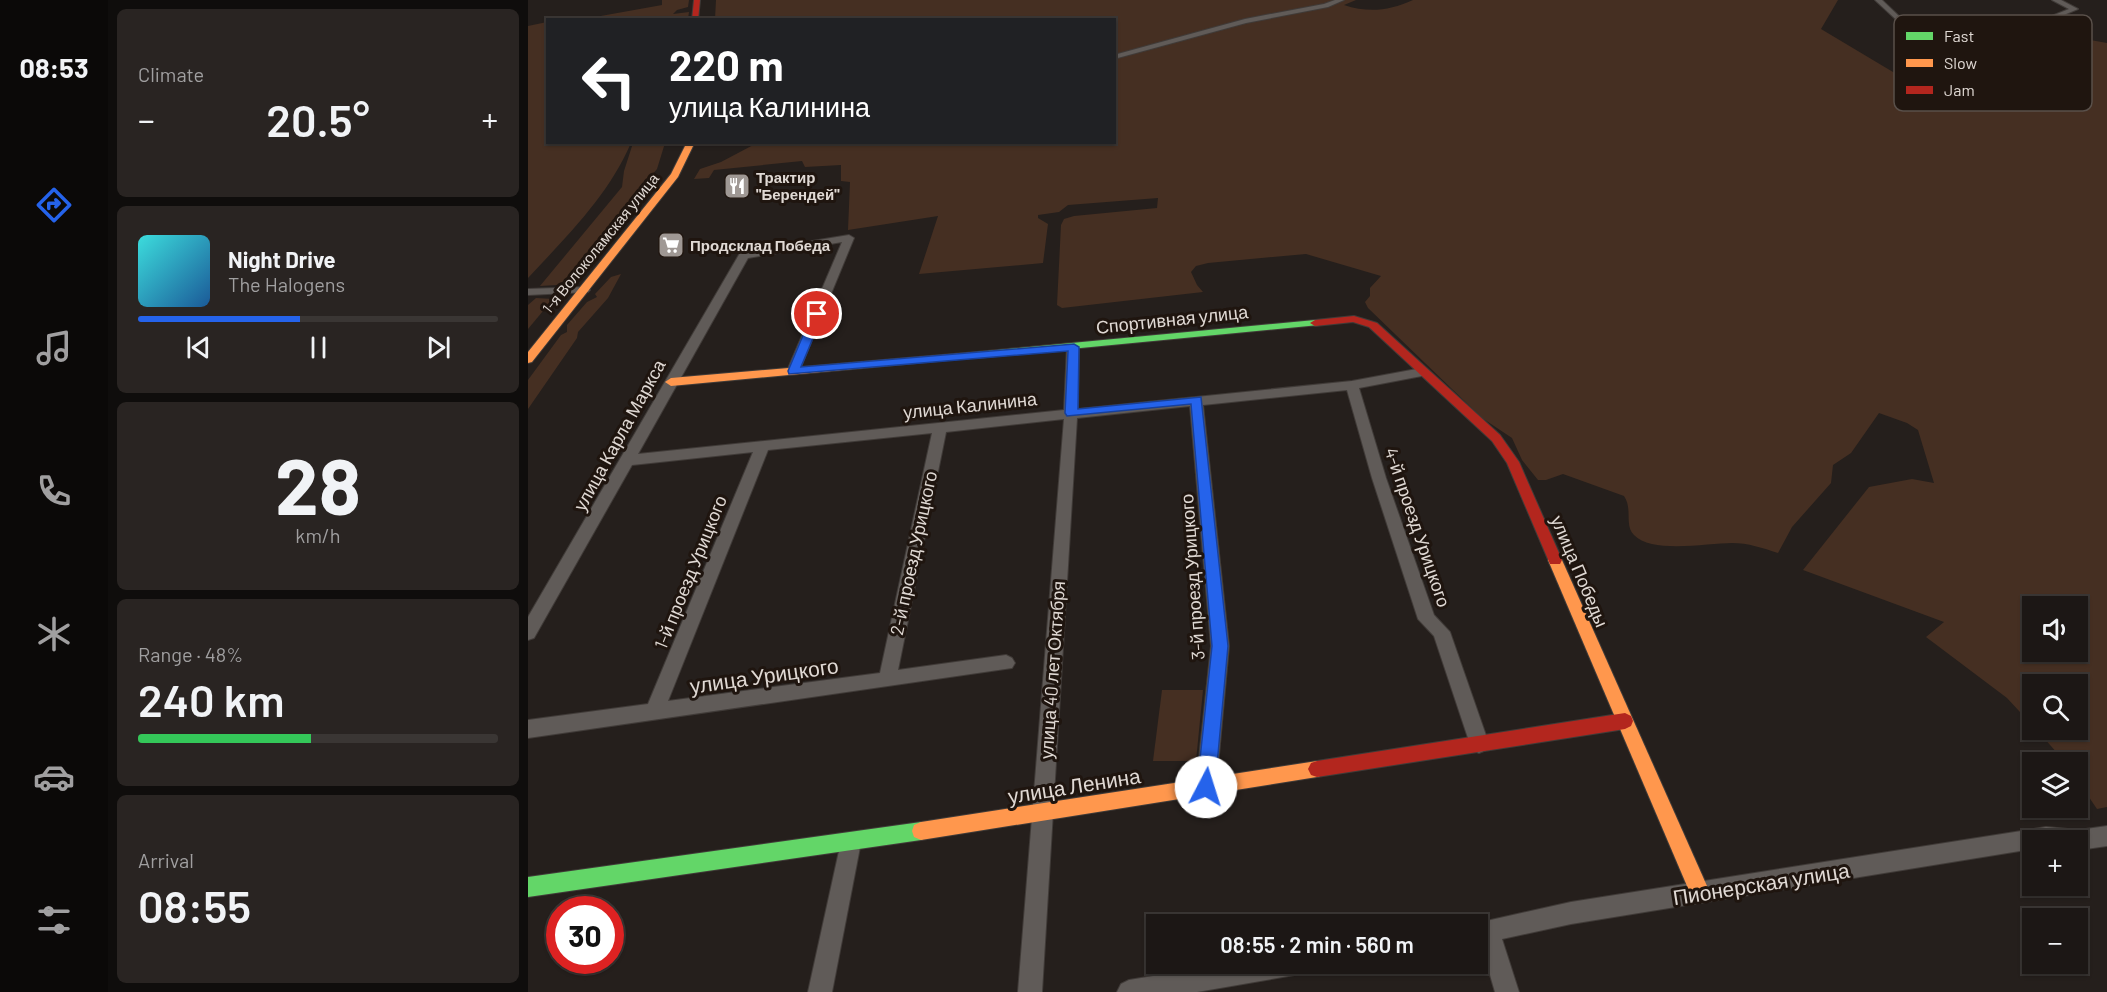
<!DOCTYPE html>
<meta charset="utf-8">
<style>
body{margin:0;font-family:Barlow,sans-serif;background:#292422;color:#f1f3f6;height:100vh;display:flex;flex-direction:column;font-size:22px;white-space:nowrap}
*{box-sizing:border-box;margin:0}
p{font-size:20px;color:#a09fa0}
.icon{flex:none;width:33px;height:33px;fill:none;stroke:currentColor;stroke-width:2;stroke-linecap:round;stroke-linejoin:round}
.map{position:relative;flex:1;overflow:hidden}
.side{display:flex;flex-direction:column;gap:9px;padding:9px;background:#0f0d0c;width:420px}
.side>*{flex:none}
.banner{position:absolute;left:18px;top:18px;width:570px;height:126px;border-radius:0px;box-shadow:0 2px 4px #0004,0 0 0 2px #3a3634;background:#202124;color:#fff;overflow:hidden}
.fabs{position:absolute;left:1494px;top:596px;display:grid;gap:12px}
.fabs a{display:grid;place-items:center;width:66px;height:66px;border-radius:0px;background:#1c1715;box-shadow:0 2px 4px #0004,0 0 0 2px #3a3634;font-size:30px}
.speed{position:absolute;left:18px;top:896px;display:flex;gap:12px;font-size:30px;font-weight:700;text-align:center}
.speed>*{display:grid;place-content:center;width:78px;height:78px;border-radius:50%;background:#1c1715;box-shadow:0 2px 4px #0004,0 0 0 2px #3a3634;line-height:1}
.speed .limit{border:9px solid #d22;background:#fff;color:#111}
.pin{position:absolute;display:grid;place-items:center;width:51px;height:51px;color:#fff;margin:-26px;border:3px solid #fff;border-radius:50%;box-shadow:0 2px 6px #0007}
.me{position:absolute;width:66px;margin:-33px;rotate:5deg;stroke-linejoin:round;filter:drop-shadow(0 0 4px #0008)}
.turn{display:flex;align-items:center;gap:21px;height:126px;padding:0 24px;font-size:27px}
.turn .icon{width:78px;height:78px;stroke-width:2.5}
.turn b{display:block;font-size:42px;line-height:51px}
.big{font-size:45px;font-weight:600;line-height:1.1}
.side .card{flex:1;display:flex;flex-direction:column;justify-content:center;gap:9px;min-width:0;padding:0 21px;border-radius:9px;background:#292422}
.side .dial{align-items:center;gap:0}
.dial b{font-size:78px;line-height:1}
.song{display:flex;align-items:center;gap:18px}
.cover{width:72px;height:72px;border-radius:9px;background:linear-gradient(135deg,hsl(180 70% 55%),hsl(210 70% 35%))}
.played{height:6px;border-radius:3px;background:linear-gradient(90deg,#2563eb 45%,#3a3634 45%)}
.keys{display:flex;justify-content:space-around;direction:ltr}
.heat{display:flex;justify-content:space-between;align-items:center;font-size:33px;direction:ltr}
.charge{height:9px;border-radius:4px;background:linear-gradient(90deg,#34c759 48%,#3a3634 0)}
.trip{position:absolute;left:618px;top:914px;width:342px;height:60px;border-radius:0px;background:#1c1715;box-shadow:0 2px 4px #0004,0 0 0 2px #3a3634;font-weight:600;line-height:60px;text-align:center}
main{display:flex;flex:1;min-height:0}
.menu{display:flex;flex-direction:column;width:108px;justify-content:space-around;align-items:center;background:#0b0908;color:#a09fa0}
.menu .icon{width:42px;height:42px}
.menu .on{color:#2563eb}
.menu b{font-size:27px;color:#f1f3f6}
.map>svg:first-child{display:block}
.green{fill:#452f22;fill-rule:evenodd}
.lines{fill:none;stroke-linecap:round;stroke-linejoin:round}
.street-casing{stroke:#403b38;stroke-width:2}
.fast-casing{stroke:#403b38;stroke-width:2}
.slow-casing{stroke:#403b38;stroke-width:2}
.jam-casing{stroke:#403b38;stroke-width:2}
.street{fill:#605b58;fill-rule:evenodd}
.fast{fill:#63d668;fill-rule:evenodd}
.slow{fill:#ff974d;fill-rule:evenodd}
.jam{fill:#b3261e;fill-rule:evenodd}
.route{fill:#2563eb;stroke:#184099;stroke-width:1.5}
.labels{text-anchor:middle;dominant-baseline:central;stroke-width:6;stroke-linejoin:round;paint-order:stroke}
.far-poi-label{font-size:15px;font-weight:bold;fill:#e0d9d4;stroke:#1f150f;text-anchor:start}
.far-street-label{font-size:15px;fill:#e0d9d4;stroke:#1f150f}
.street-label{font-size:18px;fill:#e0d9d4;stroke:#1f150f}
.near-street-label{font-size:21px;fill:#e0d9d4;stroke:#1f150f}
.key{fill:#1f150f;stroke:#59504a;stroke-width:1.5}
.key-label{font-size:16px;fill:#e0d9d4}
</style>
<main>
<nav class="menu">
<b>08:53</b>
<svg class="icon on" aria-label="directions" viewBox="0 0 24 24"><path d="M12 3l9 9-9 9-9-9zM9 14v-3h6M13 9l2 2-2 2"/></svg>
<svg class="icon" aria-label="music" viewBox="0 0 24 24"><path d="M9 18V5l10-2v13"/><circle cx="6" cy="18" r="3"/><circle cx="16" cy="16" r="3"/></svg>
<svg class="icon" aria-label="phone" viewBox="0 0 24 24"><path d="M5 4h4l2 5-3 2q2 4 5 5l2-3 5 2v4C11 20 4 13 5 4z"/></svg>
<svg class="icon" aria-label="climate" viewBox="0 0 24 24"><path d="M12 3v18M4 7l16 10M4 17L20 7"/></svg>
<svg class="icon" aria-label="car" viewBox="0 0 24 24"><path d="M5 17H2v-5l4-1 3-4h7l3 4 3 1v5h-3M9 17h6M6 11h13"/><circle cx="7" cy="17" r="2"/><circle cx="17" cy="17" r="2"/></svg>
<svg class="icon" aria-label="filters" viewBox="0 0 24 24"><path d="M4 7h16M4 17h16"/><circle cx="9" cy="7" r="2"/><circle cx="15" cy="17" r="2"/></svg>
</nav>
<section class="side">
<div class="card"><p>Climate</p>
<div class="heat"><a>−</a><b class="big">20.5°</b><a>+</a></div>
</div>
<div class="card">
<div class="song"><i class="cover"></i><div><b>Night Drive</b><p>The Halogens</p></div></div>
<div class="played"></div>
<div class="keys"><svg class="icon" aria-label="previous" viewBox="0 0 24 24"><path d="M18 5L8 12l10 7zM5 5v14"/></svg><svg class="icon" aria-label="pause" viewBox="0 0 24 24"><path d="M8 5v14M16 5v14"/></svg><svg class="icon" aria-label="next" viewBox="0 0 24 24"><path d="M6 5l10 7-10 7zM19 5v14"/></svg></div>
</div>
<div class="card dial"><b>28</b><p>km/h</p></div>
<div class="card"><p>Range · 48%</p><b class="big">240 km</b><div class="charge"></div></div>
<div class="card"><p>Arrival</p><b class="big">08:55</b></div>
</section>
<div class="map">
<svg width="1579" height="992" viewBox="0 0 1579 992">
<rect width="100%" height="100%" fill="#251f1c"/>
<g class="green">
<polygon points="134,0 161,0 160,7 149,10 145,14 161,12 160,19 56,19 134,5"/>
<path d="M188,0H828L816,5C840,13 861,11 885,0H1310L1293,29L1370,75H1437L1502,83L1512,31L1579,43V807L1569,809L1550,781V762H1537L1508,729H1550V684H1504V725L1479,698L1398,637L1416,622L1275,570L1341,487L1384,479L1406,483L1390,430L1379,423L1351,413L1323,453L1305,465L1303,483L1264,527L1250,553C1235,548 1220,543 1204,543C1180,543 1124,554 1106,535C1096,525 1105,509 1096,496L1035,474L1018,480H1010L994,460L984,438L954,418L840,308L837,302L842,296V288L853,276L778,254L680,263L668,266L663,272L669,285L675,292L534,308L529,305L533,225L536,219L546,216L629,208L630,198L540,205L531,212L510,215V218L520,224L515,263L391,274L410,216L320,230L322,182L313,181V165L277,167L274,161L186,170L181,178L166,179L172,169L193,162L229,143L586,142V20L187,19ZM1504,606H1550V651H1504Z"/>
<path d="M19,22L20,142L103,143C80,196 39,236 0,278V26Z"/>
<polygon points="105,143 137,143 129,169 36,281 29,285 12,286 94,187 96,171"/>
<polygon points="93,274 80,298 50,332 49,338 0,409 0,380 33,335 39,332 39,325 59,302 69,297 67,294 83,277"/>
<polygon points="8,298 25,299 0,329 0,305"/>
<polygon points="634,690 675,690 668,761 625,761"/>
</g>
<g class="lines">
<g class="street-casing">
<g id="street">
<polygon points="807,0 816,0 800,7 718,23 586,59 586,55 717,19 796,4"/>
<polygon points="1347,0 1354,0 1375,20 1504,24 1541,9 1524,0 1533,0 1550,9 1505,28 1380,24 1433,73 1434,75 1430,77"/>
<path d="M321,235L326,238L270,374H260L259,371L314,242L220,258L110,454L536,410L539,347L545,343L551,347L550,409L824,381L894,368L899,369L900,372L899,375L831,388L858,478L906,615L922,632L961,744L958,750L951,753L944,750L906,636L890,619L844,478L819,390L675,405L701,646L688,787L685,794L678,796L671,794L668,787L683,646L662,406L549,418L514,992H490L536,419L418,432L370,670L478,655L484,658L487,663L484,668L0,738V720L120,704L225,452L104,465L6,638L0,640V617L212,253ZM404,433L352,673L140,701L240,450Z"/>
<polygon points="56,287 62,290 60,292 0,295 0,289"/>
<polygon points="1579,826 1579,846 1551,850 1550,840 1504,840 1504,849 1043,924 974,939 991,992 967,992 953,944 950,944 950,924 945,924 1043,902 1518,827 1551,830"/>
<polygon points="323,832 330,835 333,842 304,992 280,992 313,842 316,835"/>
<polygon points="704,963 783,963 780,971 772,974 669,992 589,992 593,984 601,980"/>
</g>
</g>
<g class="fast-casing">
<g id="fast">
<polygon points="787,320 792,323 791,325 449,358 443,355 449,352"/>
<polygon points="393,822 400,825 402,831 400,837 393,840 0,897 0,877"/>
</g>
</g>
<g class="slow-casing">
<g id="slow">
<polygon points="159,142 167,142 150,177 4,362 0,363 0,352 143,174"/>
<polygon points="449,352 453,353 453,357 143,386 137,382 143,378"/>
<polygon points="1027,554 1032,556 1034,560 1179,886 1182,893 1179,900 1172,903 1165,900 1020,560 1022,556"/>
<polygon points="789,761 795,763 798,769 795,775 789,777 393,840 386,837 384,831 386,825 393,822"/>
</g>
</g>
<g class="jam-casing">
<g id="jam">
<polygon points="166,0 172,0 170,20 164,20"/>
<polygon points="826,316 849,323 972,435 991,462 1034,560 1032,564 1022,564 979,463 964,441 841,327 825,322 787,326 782,323 787,320"/>
<polygon points="1097,713 1103,716 1105,721 1103,726 1097,729 789,777 783,775 780,769 783,763 789,761"/>
</g>
</g>
<use href="#street" class="street"/>
<use href="#fast" class="fast"/>
<use href="#slow" class="slow"/>
<use href="#jam" class="jam"/>
</g>
<polygon class="route" points="289,311 295,314 273,367 546,344 551,347 550,409 673,397 700,646 687,787 685,793 678,795 672,793 669,787 684,646 663,404 539,416 537,413 540,351 261,374 260,371 284,314"/>
<defs>
<g id="restaurant-square" transform="scale(1.35)"><rect x="-9" y="-9" width="18" height="18" rx="4" fill="#9f9894" stroke="#1f150f"/><path d="M-5-6h1v4h1v-4h1v4h1v-4h1v5L-1.5 .5V6h-2V.5L-5-1ZM5-6V6H3V1.5H1.5Q1.5-4 5-6Z" fill="#fff"/></g>
<g id="supermarket-square" transform="scale(1.35)"><rect x="-9" y="-9" width="18" height="18" rx="4" fill="#9f9894" stroke="#1f150f"/><path d="M-6-5.5h2.5l.6 2H6L4.5 2H-2.5L-4.4-4H-6ZM-1.5 3.2a1.3 1.3 0 1 0 .1 0ZM3 3.2a1.3 1.3 0 1 0 .1 0Z" fill="#fff"/></g>
</defs>
<g fill-rule="evenodd">
<use href="#restaurant-square" x="209" y="186"/>
<use href="#supermarket-square" x="143" y="245"/>
</g>
<g class="labels">
<g class="far-poi-label">
<text x="228" y="177">Трактир<tspan x="228" dy="17">"Берендей"</tspan></text>
<text x="162" y="245">Продсклад Победа</text>
</g>
<g class="far-street-label">
<text transform="translate(72 243) rotate(-51)">1-я Волоколамская улица</text>
</g>
<g class="street-label">
<text transform="translate(644 319) rotate(-6)">Спортивная улица</text>
<text transform="translate(442 405) rotate(-6)">улица Калинина</text>
<text transform="translate(91 435) rotate(-61)">улица Карла Маркса</text>
<text transform="translate(890 527) rotate(71)">4-й проезд Урицкого</text>
<text transform="translate(385 553) rotate(-78)">2-й проезд Урицкого</text>
<text transform="translate(1052 571) rotate(67)">улица Победы</text>
<text transform="translate(162 572) rotate(-68)">1-й проезд Урицкого</text>
<text transform="translate(664 577) rotate(-94)">3-й проезд Урицкого</text>
<text transform="translate(524 670) rotate(-86)">улица 40 лет Октября</text>
</g>
<g class="near-street-label">
<text transform="translate(236 675) rotate(-8)">улица Урицкого</text>
<text transform="translate(546 785) rotate(-9)">улица Ленина</text>
<text transform="translate(1233 883) rotate(-9)">Пионерская улица</text>
</g>
</g>
<rect x="1366" y="15" width="198" height="96" rx="9" class="key"/>
<rect x="1378" y="32" width="27" height="8" fill="#63d668"/>
<rect x="1378" y="59" width="27" height="8" fill="#ff974d"/>
<rect x="1378" y="86" width="27" height="8" fill="#b3261e"/>
<g class="key-label">
<text x="1416" y="42">Fast</text>
<text x="1416" y="69">Slow</text>
<text x="1416" y="96">Jam</text>
</g>
</svg>
<div class="fabs">
<a><svg class="icon" aria-label="sound" viewBox="0 0 24 24"><path d="M4 9h4l5-4v14l-5-4H4zM17 9q2 3 0 6"/></svg></a>
<a><svg class="icon" aria-label="search" viewBox="0 0 24 24"><circle cx="10" cy="10" r="6"/><path d="M15 15l6 6"/></svg></a>
<a><svg class="icon" aria-label="layers" viewBox="0 0 24 24"><path d="M12 4l9 5-9 5-9-5zM3 14l9 5 9-5"/></svg></a>
<a>+</a>
<a>−</a>
</div>
<div class="speed"><div class="limit">30</div></div>
<div class="pin" style="left:289px;top:314px;background:#d93025"><svg class="icon" aria-label="arrive" viewBox="0 0 24 24"><path d="M6 21V4h12l-3 4 3 4H6"/></svg></div>
<svg class="me" style="left:678px;top:787px" viewBox="-20 -20 40 40"><circle r="19" fill="#fff"/><path d="M0-13L10 11 0 6-10 11z" fill="#2563eb"/></svg>
<div class="trip">08:55 · 2 min · 560 m</div>
<div class="banner">
<div class="turn"><svg class="icon" aria-label="left" viewBox="0 0 24 24"><path d="M17 20v-9H6M10 6l-5 5 5 5"/></svg><div><b>220 m</b>улица Калинина</div></div>
</div>
</div>
</main>
